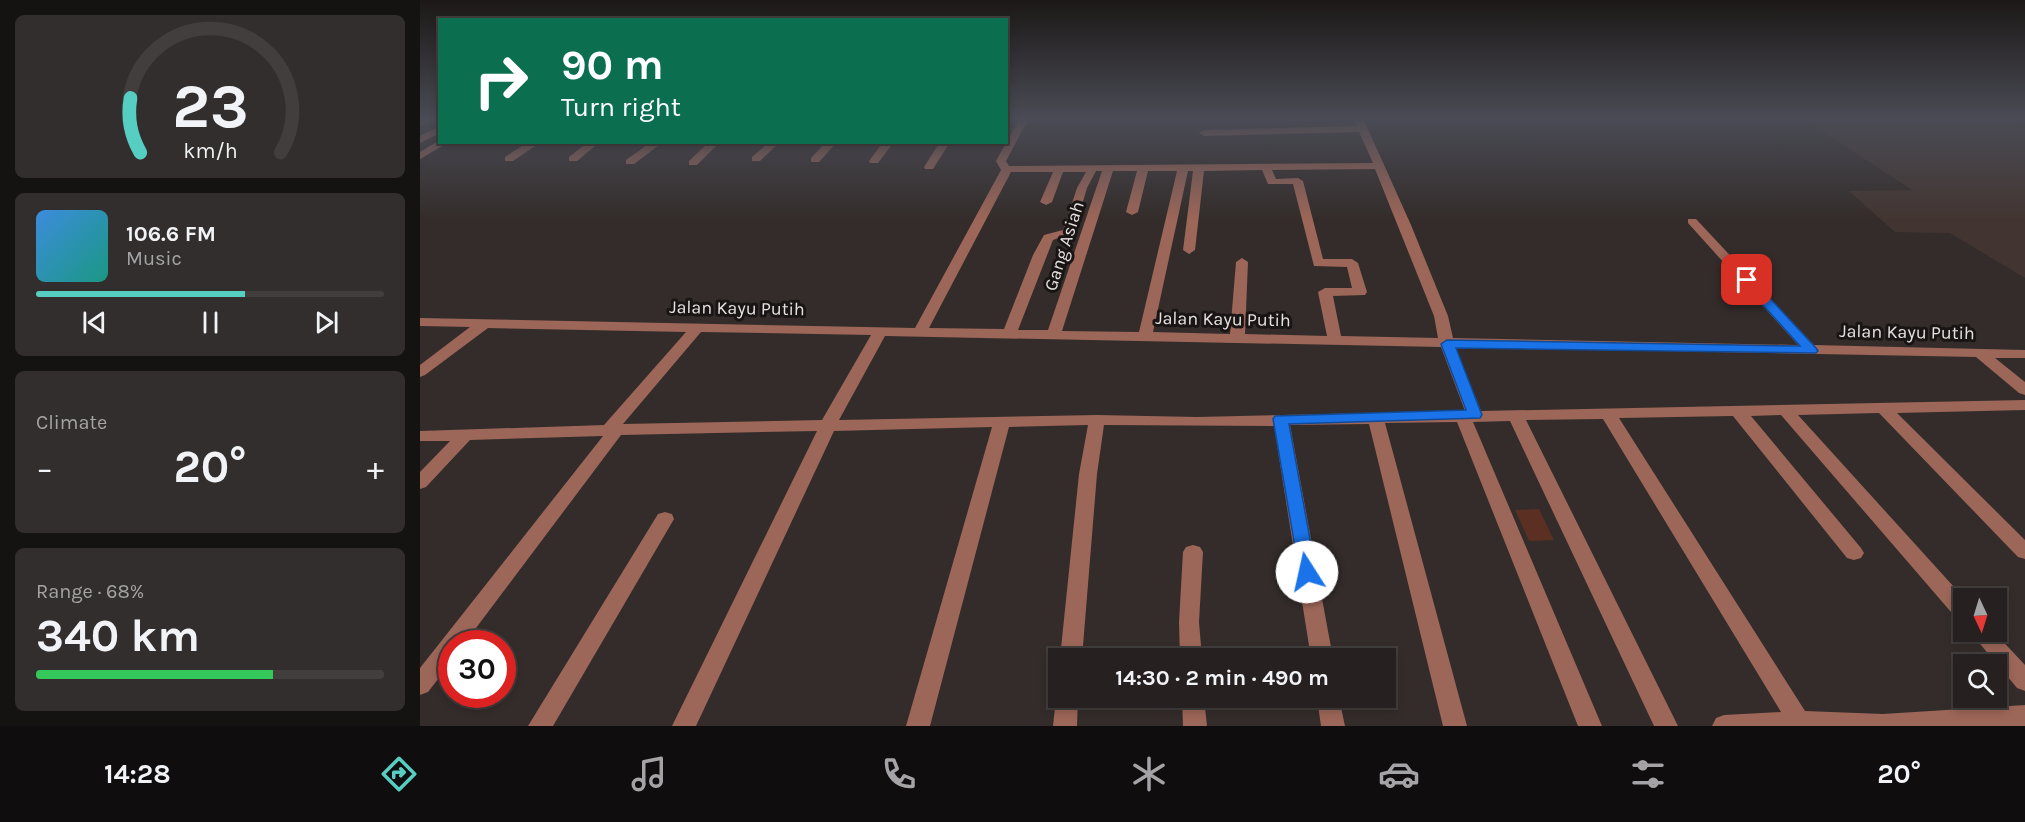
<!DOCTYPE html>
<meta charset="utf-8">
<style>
body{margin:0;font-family:Karla,sans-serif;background:#322e2d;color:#f1f3f6;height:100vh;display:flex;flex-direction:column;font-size:22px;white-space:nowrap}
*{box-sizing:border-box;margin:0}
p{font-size:20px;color:#a4a3a5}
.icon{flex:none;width:33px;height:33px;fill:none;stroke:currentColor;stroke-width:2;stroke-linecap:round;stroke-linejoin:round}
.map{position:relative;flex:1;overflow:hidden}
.sheet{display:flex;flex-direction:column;gap:15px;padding:15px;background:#151212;width:420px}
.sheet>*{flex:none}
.guide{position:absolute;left:18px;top:18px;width:570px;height:126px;border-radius:0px;box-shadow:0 3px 9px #0003,0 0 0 2px #423e3e;background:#0b6e4f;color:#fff;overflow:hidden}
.needle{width:39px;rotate:176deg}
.tools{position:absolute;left:1533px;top:588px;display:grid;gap:12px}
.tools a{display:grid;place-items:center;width:54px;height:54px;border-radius:0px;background:#262120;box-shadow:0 3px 9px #0003,0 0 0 2px #423e3e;font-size:30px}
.speed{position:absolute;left:18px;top:630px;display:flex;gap:12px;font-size:30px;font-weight:700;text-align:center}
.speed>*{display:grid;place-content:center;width:78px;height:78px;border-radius:50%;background:#262120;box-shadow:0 3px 9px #0003,0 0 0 2px #423e3e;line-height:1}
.speed .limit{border:9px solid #d22;background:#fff;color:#111}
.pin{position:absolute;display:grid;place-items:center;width:51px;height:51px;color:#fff;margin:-26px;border-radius:12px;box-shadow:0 3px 9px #0006}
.me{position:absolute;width:66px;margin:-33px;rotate:350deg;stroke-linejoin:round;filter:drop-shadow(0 0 4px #0008)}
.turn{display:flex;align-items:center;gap:21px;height:126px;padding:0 24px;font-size:27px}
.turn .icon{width:78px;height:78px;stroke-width:2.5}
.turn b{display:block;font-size:42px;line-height:51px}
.big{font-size:45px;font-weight:700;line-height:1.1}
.sheet .tile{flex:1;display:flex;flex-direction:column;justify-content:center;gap:9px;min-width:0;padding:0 21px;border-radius:9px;background:#322e2d}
.sheet .dial{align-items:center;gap:0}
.dial svg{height:156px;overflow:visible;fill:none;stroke:#423e3e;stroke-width:7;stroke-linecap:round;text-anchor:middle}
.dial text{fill:#f1f3f6;stroke:none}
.song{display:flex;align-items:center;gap:18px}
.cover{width:72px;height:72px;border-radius:9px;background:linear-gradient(135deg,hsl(210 70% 55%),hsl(170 70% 35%))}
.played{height:6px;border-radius:3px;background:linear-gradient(90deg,#57cec2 60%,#423e3e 60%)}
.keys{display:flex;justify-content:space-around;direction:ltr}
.heat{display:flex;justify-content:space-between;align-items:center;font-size:33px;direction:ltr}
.charge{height:9px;border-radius:4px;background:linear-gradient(90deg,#34c759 68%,#423e3e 0)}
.trip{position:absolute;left:628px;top:648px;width:348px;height:60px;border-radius:0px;background:#262120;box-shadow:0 3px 9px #0003,0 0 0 2px #423e3e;font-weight:700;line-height:60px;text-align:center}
.tabs{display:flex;height:96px;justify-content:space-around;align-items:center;background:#0f0d0d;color:#a4a3a5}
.tabs .icon{width:42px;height:42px}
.tabs .current{color:#57cec2}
.tabs b{font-size:27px;color:#f1f3f6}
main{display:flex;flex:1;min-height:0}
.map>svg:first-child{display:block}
.built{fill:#423531}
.green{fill:#5c2f23}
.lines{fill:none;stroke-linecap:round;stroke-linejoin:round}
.minor{fill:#9c6658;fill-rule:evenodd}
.route{fill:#1a73e8;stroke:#114b97;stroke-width:1.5}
.labels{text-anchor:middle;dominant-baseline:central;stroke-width:6;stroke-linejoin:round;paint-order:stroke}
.street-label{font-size:18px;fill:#e5e1df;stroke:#191514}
</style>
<main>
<section class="sheet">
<div class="tile dial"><svg viewBox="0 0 100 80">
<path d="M14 69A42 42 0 1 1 86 69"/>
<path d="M14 69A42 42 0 0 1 9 41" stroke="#57cec2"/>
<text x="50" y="56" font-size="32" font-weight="700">23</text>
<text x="50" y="72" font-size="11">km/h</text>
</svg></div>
<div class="tile">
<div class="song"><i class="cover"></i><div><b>106.6 FM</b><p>Music</p></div></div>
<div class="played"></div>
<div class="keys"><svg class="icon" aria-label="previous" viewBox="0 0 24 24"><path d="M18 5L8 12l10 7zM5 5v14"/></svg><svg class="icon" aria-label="pause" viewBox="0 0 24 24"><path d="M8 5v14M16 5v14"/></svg><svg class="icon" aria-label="next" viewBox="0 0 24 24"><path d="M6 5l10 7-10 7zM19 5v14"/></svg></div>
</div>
<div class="tile"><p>Climate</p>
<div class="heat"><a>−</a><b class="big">20°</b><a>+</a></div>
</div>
<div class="tile"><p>Range · 68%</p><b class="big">340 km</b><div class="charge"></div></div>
</section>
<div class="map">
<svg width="1605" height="726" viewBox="0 0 1605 726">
<rect width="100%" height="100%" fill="#332c2a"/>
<polygon class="built" points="1382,118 1582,118 1605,129 1605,278 1530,233 1475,232 1429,191 1492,190"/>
<polygon class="green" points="1119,509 1134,540 1109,541 1095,510"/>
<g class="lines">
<g class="minor">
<polygon points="12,118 0,126 1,118"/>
<path d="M600,118H609L586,161L589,166L953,163L939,132L784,136L779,133L784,130L937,126L933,118H943L991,225L1028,316L1033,338L1378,345L1268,223V219H1276L1394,345L1605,350V358H1575L1605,382V395L1599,393L1556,357L1035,347L1061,411L1605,400V410L1477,413L1605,540V559L1598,557L1459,413L1378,415L1544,598V621L1537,619L1361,415L1331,416L1441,548L1444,553L1441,558L1434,560L1427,558L1313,416L1199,418L1385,711L1463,714L1605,705V726H1292L1296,718L1304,715L1361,712L1183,419L1106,420L1258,726H1234L1090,421L1053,422L1182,726H1158L1037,422L965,423L1047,726H1023L949,424L870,425L913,658H891L854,426L684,425L677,474L662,658H640L659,474L668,425L589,427L510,726H486L572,427L414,431L276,726H252L397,431L201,435L44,644H32V661L8,692L0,695V668L183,436L50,440L6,487L0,489V472L30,441H0V431L184,425L266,332L68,328L5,375L0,377V365L50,327L0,326V318L495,328L581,170L576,161ZM955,169L1014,316L1018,338L921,336L913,296L945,295L947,292L938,263L932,259H903L883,181L878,178L856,179L852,170ZM842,170L848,184H873L894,266L927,267L932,288H905L898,292L907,336L825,334L828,262L822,258L816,262L810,334L733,332L768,171H773L763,250L769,254L775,250L784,171ZM676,171H682L628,330H598L633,240L654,232L667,188ZM693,171H717L706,212L712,215L718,212L728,171H757L719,332L642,331ZM591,172H633L620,202L626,205L632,202L643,172H666L657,188L643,230L624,235L613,255L584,329L509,328ZM281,332L451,335L402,420L203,424ZM465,336L1021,347L1045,411L777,417L677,415L419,420Z"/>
<polygon points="20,126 20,133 0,143 0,136"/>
<polygon points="20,140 20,142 29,142 0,159 0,152"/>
<polygon points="108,142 121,142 93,161 85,161 85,157"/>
<polygon points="168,142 180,142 157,161 149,161 149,157"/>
<polygon points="231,142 243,142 214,164 206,164 206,160"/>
<polygon points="289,142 300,142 277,165 269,165 269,161"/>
<polygon points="349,142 360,142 340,161 332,161 332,157"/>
<polygon points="406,142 417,142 399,162 391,162 391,158"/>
<polygon points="463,142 474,142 458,163 450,163 449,161"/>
<polygon points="520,142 530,142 513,169 505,169 504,167"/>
<polygon points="245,512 252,514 254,519 133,726 108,726 238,514"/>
<polygon points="773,545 780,547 783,552 779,622 782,658 760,658 759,622 763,552 766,547"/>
<polygon points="1550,632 1574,632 1605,665 1605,691 1597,688"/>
<polygon points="639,691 639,698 658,698 657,726 633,726 636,698"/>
<polygon points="762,698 784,698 787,726 763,726"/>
<polygon points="897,698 919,698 925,726 901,726"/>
</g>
</g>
<linearGradient id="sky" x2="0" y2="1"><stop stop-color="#1c1817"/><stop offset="0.54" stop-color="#4a4b55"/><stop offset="1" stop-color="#4a4b55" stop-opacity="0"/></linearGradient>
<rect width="1605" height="220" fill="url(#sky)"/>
<polygon class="route" points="1327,277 1331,278 1396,348 1398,351 1396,353 1036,348 1062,415 1060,418 869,424 896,572 893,576 887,579 880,576 853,419 855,416 1046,410 1021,344 1027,340 1380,346 1323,283 1321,280"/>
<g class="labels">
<g class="street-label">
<text transform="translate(644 246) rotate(-72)">Gang Asiah</text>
<text transform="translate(317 308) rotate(1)">Jalan Kayu Putih</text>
<text transform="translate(803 319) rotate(1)">Jalan Kayu Putih</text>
<text transform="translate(1487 332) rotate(1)">Jalan Kayu Putih</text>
</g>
</g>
</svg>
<div class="tools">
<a><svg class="needle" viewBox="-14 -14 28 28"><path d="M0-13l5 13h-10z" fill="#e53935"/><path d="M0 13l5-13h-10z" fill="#a4a3a5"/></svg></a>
<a><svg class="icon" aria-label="search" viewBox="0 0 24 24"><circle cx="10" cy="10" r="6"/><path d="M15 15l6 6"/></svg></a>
</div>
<div class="speed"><div class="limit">30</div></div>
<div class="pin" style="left:1327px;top:280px;background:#d93025"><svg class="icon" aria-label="arrive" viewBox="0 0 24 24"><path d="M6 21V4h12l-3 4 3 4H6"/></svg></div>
<svg class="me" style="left:887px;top:572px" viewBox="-20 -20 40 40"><circle r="19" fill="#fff"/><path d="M0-13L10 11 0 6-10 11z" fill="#1a73e8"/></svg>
<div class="trip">14:30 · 2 min · 490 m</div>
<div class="guide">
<div class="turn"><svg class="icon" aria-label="right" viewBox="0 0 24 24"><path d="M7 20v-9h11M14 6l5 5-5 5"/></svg><div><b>90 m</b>Turn right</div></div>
</div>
</div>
</main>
<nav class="tabs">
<b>14:28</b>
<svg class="icon current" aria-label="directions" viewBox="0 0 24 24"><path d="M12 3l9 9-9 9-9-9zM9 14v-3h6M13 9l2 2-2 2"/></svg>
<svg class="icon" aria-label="music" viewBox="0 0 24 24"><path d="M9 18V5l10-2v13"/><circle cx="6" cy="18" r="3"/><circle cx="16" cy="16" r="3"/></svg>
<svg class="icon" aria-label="phone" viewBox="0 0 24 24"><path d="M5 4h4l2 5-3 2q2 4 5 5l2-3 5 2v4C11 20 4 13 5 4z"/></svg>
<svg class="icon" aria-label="climate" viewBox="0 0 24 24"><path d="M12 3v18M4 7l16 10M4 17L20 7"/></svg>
<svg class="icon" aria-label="car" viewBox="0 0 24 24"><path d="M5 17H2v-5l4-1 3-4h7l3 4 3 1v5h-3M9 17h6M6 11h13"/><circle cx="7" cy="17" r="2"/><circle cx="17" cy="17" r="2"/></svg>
<svg class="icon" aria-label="filters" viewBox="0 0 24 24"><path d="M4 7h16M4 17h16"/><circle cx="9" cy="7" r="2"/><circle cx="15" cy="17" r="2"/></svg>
<b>20°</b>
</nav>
